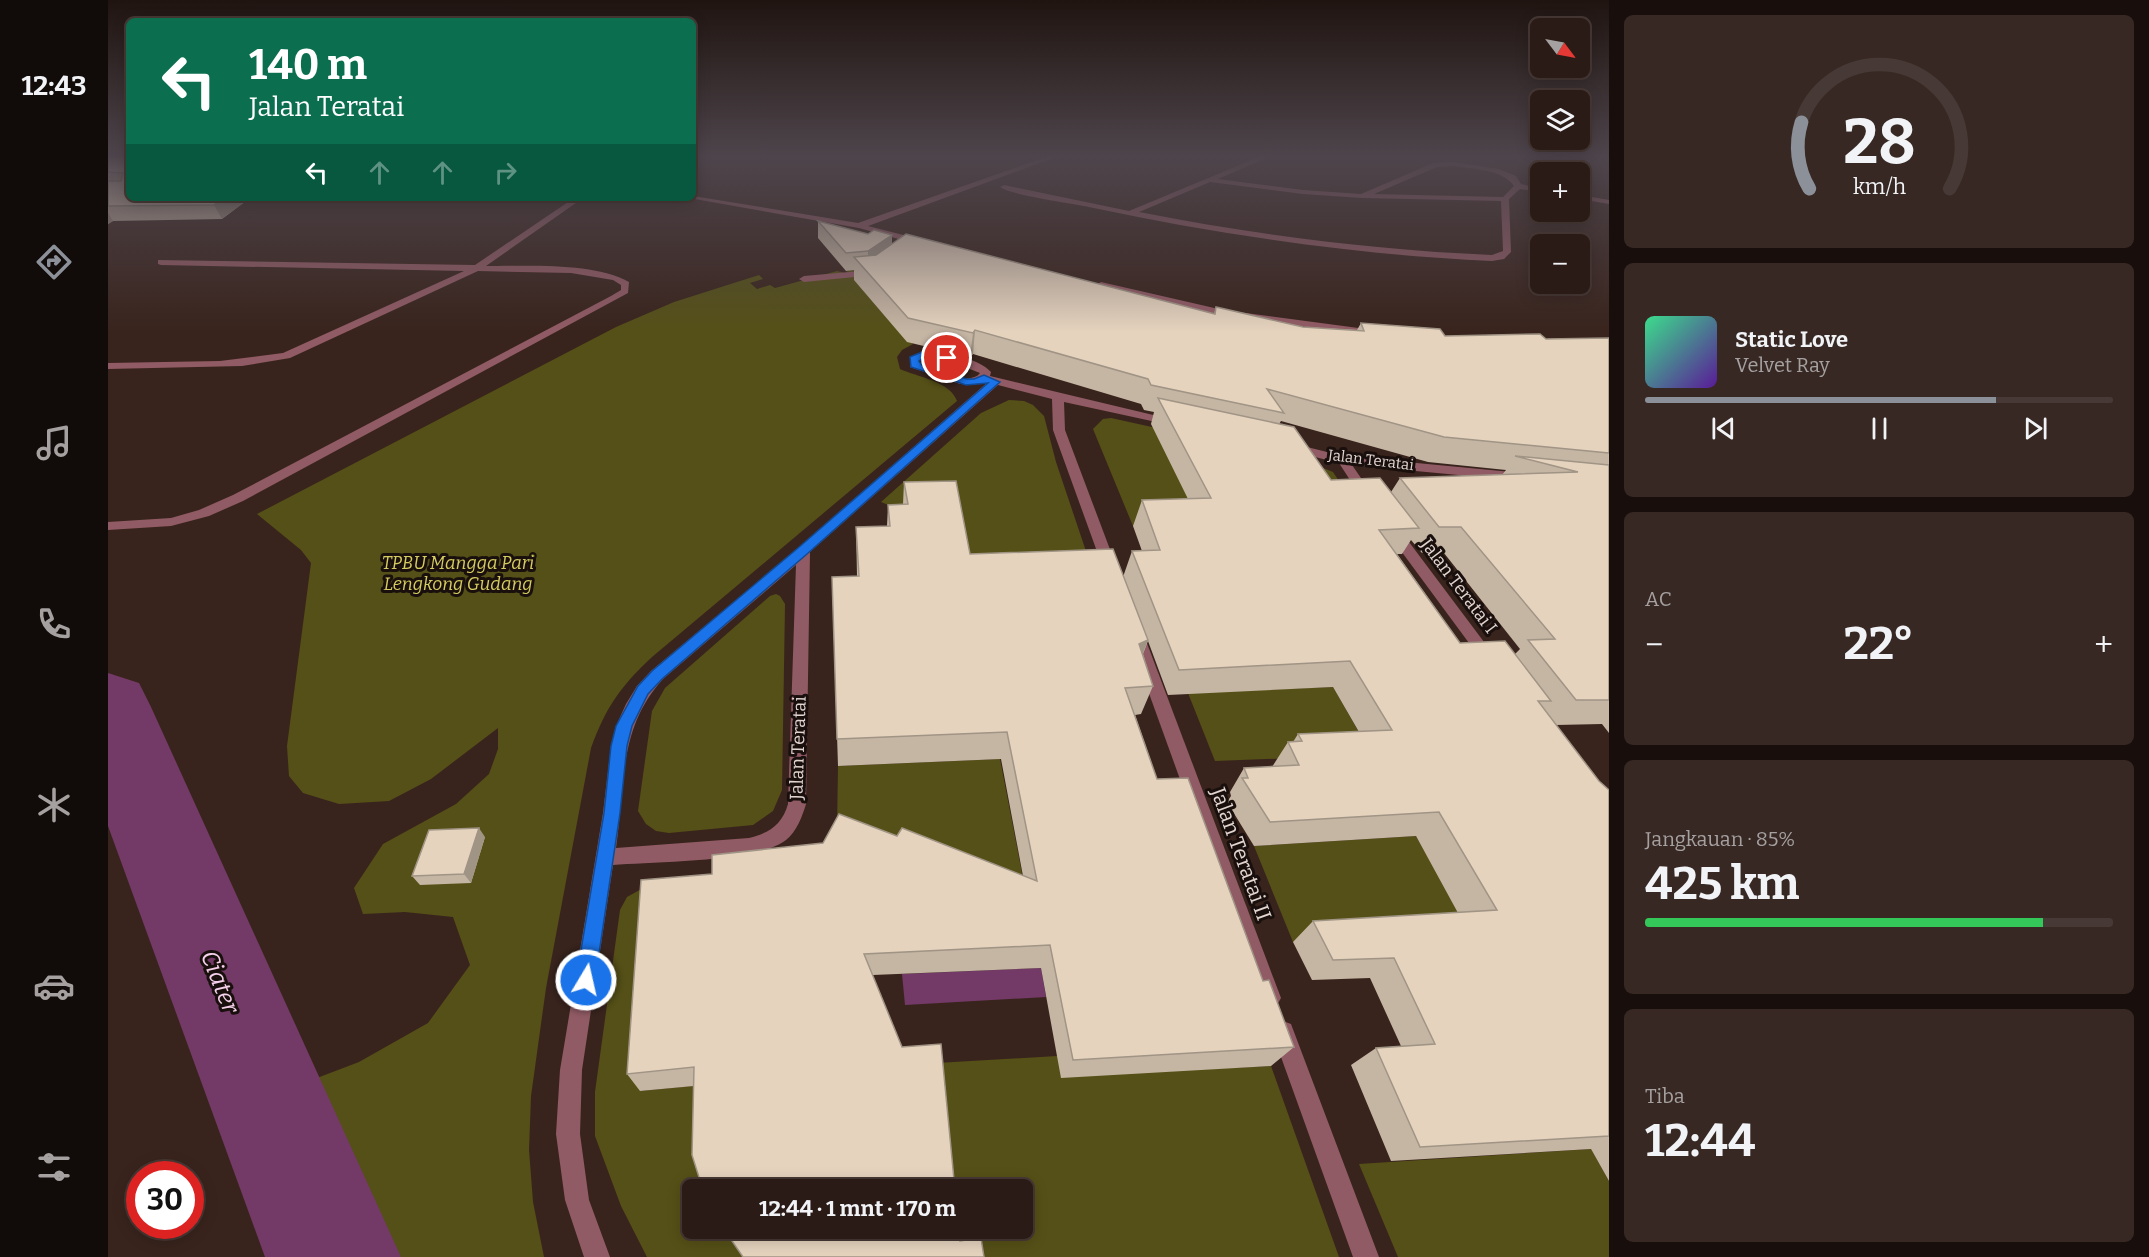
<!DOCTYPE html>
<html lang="id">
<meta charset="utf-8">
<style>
body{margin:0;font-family:Bitter,serif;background:#372823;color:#f1f3f6;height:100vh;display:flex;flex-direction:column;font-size:22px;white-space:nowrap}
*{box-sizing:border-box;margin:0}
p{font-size:20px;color:#a6a1a1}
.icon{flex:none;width:33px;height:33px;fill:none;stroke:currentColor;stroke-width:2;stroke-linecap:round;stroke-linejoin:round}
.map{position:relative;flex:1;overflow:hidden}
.panel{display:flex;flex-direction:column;gap:15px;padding:15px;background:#180f0c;width:540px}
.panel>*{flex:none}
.banner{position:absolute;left:18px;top:18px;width:570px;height:183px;border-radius:9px;box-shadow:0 3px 15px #0003,0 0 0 2px #473935;background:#0b6e4f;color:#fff;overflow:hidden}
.needle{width:39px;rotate:122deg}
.controls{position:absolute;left:1422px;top:18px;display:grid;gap:12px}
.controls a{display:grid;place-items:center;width:60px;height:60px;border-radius:9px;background:#2b1b16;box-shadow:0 3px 15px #0003,0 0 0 2px #473935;font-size:30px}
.speed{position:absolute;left:18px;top:1161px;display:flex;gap:12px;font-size:30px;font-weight:700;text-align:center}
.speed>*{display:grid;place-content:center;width:78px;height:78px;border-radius:50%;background:#2b1b16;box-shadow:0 3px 15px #0003,0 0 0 2px #473935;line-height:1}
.speed .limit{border:9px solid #d22;background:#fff;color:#111}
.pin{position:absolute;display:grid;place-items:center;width:51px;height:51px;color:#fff;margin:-26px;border:3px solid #fff;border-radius:50%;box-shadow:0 2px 6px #0007}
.me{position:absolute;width:66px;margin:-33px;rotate:9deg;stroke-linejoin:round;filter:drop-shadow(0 0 4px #0008)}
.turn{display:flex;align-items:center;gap:21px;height:126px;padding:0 24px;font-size:27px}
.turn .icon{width:78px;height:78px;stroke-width:2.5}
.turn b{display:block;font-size:42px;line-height:51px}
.lanes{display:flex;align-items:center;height:57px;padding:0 24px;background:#0003;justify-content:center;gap:30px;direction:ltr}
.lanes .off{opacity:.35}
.big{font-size:45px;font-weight:700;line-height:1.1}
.panel .card{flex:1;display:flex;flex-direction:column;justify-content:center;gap:9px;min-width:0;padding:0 21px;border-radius:9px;background:#372823}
.panel .dial{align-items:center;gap:0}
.dial svg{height:156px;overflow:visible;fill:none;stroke:#473935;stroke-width:7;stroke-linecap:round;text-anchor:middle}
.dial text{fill:#f1f3f6;stroke:none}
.song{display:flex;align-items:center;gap:18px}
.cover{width:72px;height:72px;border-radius:9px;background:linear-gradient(135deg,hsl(150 70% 55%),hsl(270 70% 35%))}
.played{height:6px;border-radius:3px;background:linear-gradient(90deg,#8c9099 75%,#473935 75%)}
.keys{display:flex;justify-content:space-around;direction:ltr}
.heat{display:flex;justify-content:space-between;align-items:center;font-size:33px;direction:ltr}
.charge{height:9px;border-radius:4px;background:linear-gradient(90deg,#34c759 85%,#473935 0)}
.trip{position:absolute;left:574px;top:1179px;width:351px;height:60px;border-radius:9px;background:#2b1b16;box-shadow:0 3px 15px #0003,0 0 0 2px #473935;font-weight:700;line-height:60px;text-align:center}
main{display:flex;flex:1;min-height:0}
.menu{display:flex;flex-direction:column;width:108px;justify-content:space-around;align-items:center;background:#110b09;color:#a6a1a1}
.menu .icon{width:42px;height:42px}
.menu .current{color:#8c9099}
.menu b{font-size:27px;color:#f1f3f6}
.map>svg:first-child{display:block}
.green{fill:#555017}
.water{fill:#733a67}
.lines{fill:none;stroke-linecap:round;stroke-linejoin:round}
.river{fill:#733a67;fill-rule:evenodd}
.minor{fill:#915b65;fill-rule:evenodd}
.wall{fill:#c5b5a3;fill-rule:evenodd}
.shaded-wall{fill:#a09485}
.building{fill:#e5d3be;stroke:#a09485;stroke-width:1.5}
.route{fill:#1a73e8;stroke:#114b97;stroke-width:1.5}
.labels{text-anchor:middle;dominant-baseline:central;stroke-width:6;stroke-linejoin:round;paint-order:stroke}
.far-street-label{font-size:15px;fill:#e3d5d0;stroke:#19100d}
.park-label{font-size:18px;font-style:italic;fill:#d6cc5f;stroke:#19100d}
.street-label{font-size:18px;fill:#e3d5d0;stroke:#19100d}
.near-street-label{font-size:21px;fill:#e3d5d0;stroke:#19100d}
.near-water-label{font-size:24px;font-style:italic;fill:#f5d1eb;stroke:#19100d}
</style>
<main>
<nav class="menu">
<b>12:43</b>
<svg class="icon current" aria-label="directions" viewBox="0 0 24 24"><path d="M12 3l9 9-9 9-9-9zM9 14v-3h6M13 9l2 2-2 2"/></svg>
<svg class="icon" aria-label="music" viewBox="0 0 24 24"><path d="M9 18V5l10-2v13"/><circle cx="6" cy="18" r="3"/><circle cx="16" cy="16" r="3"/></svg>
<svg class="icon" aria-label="phone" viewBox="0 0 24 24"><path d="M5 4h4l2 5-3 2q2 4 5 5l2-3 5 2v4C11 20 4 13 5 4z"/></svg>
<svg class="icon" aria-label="climate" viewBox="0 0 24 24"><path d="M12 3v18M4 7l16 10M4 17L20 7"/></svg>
<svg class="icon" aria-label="car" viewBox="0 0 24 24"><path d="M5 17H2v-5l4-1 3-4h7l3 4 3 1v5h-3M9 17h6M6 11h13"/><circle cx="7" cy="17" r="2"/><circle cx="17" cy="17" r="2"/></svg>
<svg class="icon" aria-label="filters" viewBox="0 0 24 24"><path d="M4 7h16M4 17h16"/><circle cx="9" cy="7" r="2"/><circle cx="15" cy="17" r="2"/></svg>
</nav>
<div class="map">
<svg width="1501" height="1257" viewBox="0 0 1501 1257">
<rect width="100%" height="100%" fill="#39241d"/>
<g class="green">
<path d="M747,266L771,309L805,344L794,350L789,357L792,369C809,377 842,381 849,401L544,657C512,687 498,707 483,748L438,988L423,1096L421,1150L425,1202L436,1257H284L209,1078L251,1062L320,1023L362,965L345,917L297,912L255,914L246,888L275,844L348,804L381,774L390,749V728L323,779L281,801L231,804L195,793L181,776L179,746L203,563L193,550L149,514L508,327L566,302L651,275L655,279L642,283L649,289L662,285L667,288L729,271L737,273Z"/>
<polygon points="901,400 916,401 925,405 936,416 948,462 987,578 859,583 795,511 773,502 873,413"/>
<polygon points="1003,418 1198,461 1225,472 1239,493 1093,524 1025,526 985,429 995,419"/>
<polygon points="668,594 672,596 677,604 674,790 665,811 645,825 561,833 548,831 538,824 530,811 544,711 557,688 662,596"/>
<polygon points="1225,687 1264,755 1107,761 1080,693"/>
<polygon points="892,759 918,894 729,831 730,766"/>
<polygon points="1308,836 1362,931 1185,942 1146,846"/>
<polygon points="537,887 532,1091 595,1085 600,1189 585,1190 585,1228 616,1229 635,1257 539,1257 513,1206 487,1136 487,1092 512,910 519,897"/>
<polygon points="949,1056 1123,1068 1163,1066 1231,1257 867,1257 846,1251 844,1229 915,1228 915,1190 840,1189 829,1063"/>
<polygon points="1483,1149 1501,1181 1501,1257 1290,1257 1251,1164"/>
</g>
<polygon class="water" points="933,968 938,997 797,1005 794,974"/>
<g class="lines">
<polygon class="river" points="0,673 31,683 43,707 293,1257 157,1257 0,826"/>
<g class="minor">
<polygon points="941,156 951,156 760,226 815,240 815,244 812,245 751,228 581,198 585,198 585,196 750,223"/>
<path d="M1153,156H1163L1110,179L1195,190L1253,194L1325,163L1345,162L1391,169L1408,176L1413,184L1432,188V192L1412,189L1401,199L1403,252L1396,259L1384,261C1248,255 1113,235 981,207C961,203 906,196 892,187L896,185L1021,211ZM1345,166C1363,169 1395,169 1406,186L1395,197L1266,194L1329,167ZM1102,182L1195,194L1254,198L1393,201L1395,251L1384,255C1265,250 1148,235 1031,212Z"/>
<polygon points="1472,195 1501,200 1501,204 1472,199"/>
<path d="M466,198H475L378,266C419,266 487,262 521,282L520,293L135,501L101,516L63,526L0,530V522L63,518L91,510L125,495L503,296L513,290V285L505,280L463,273L370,271L182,358L134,366L0,369V363L112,361L175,353L356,271L53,265L50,264V260L367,265Z"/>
<polygon points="764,270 769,273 767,275 696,282 691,279 696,276"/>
<polygon points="993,282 1115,310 1258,329 1263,332 1258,335 1115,316 990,287 988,285"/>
<path d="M820,351C839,352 870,358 883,372L882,376L1062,419L1068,422L1062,425L956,402L957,430L1009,568L1007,571L1002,573L995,568L945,430L944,399L890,385L702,552L698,804C694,817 689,831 678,840C651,862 544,862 505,865L474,1070L472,1134L481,1200L502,1257H476L457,1200L448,1134L452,1070L495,813L503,746L508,726L518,704L529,686L543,671L690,548L880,382L852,384L802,367V357ZM820,357L836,359L872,373C862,387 825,369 811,363V360ZM688,565L680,804C674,825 661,833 641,838L508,848C517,786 510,728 555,679Z"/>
<polygon points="1183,443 1235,456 1414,473 1420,477 1414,481 1244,465 1264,494 1258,498 1253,497 1231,463 1179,450 1177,447"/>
<polygon points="1287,529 1292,530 1388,658 1385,662 1375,662 1282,536 1280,533"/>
<polygon points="1029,632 1034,634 1037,638 1173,998 1169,1005 1162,1009 1155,1005 1151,998 1021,638 1024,634"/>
<polygon points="1175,1021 1183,1024 1186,1032 1271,1257 1245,1257 1164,1032 1167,1024"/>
</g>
</g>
<g class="wall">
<polygon points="0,156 21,156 21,198 142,198 114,219 5,221 0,224"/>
<path d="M710,221L760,234L784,235V244L1106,314L1108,307L1195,327L1249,330L1253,323L1337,336L1438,339L1501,338V733L1494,724L1448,725L1491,781L1501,790V1181L1483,1149L1283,1161L1243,1065L1268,1048L1293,1046L1262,978L1204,980L1185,942L1205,921L1350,913L1308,836L1146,846L1119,802L1123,796L1122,792L1136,768L1164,767L1180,742H1185L1190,734L1251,732L1225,687L1060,695L1040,641L1035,654L1045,686L1033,714L1027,715L1049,779L1155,981L1186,1047L1163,1066L953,1078L933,968L765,975L586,1086L532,1091L519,1074L604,874L789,836L915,876L893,759L730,766L724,577L749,576L748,527L779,526L780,505L795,504L796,482L862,554L1015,577L1024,551H1034L1025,526L1034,500L1080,499L1043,424L1046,412L1036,410L1033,404L865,354L862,357L799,342L746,280V270L738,271L710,238ZM1173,421L1320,462L1398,470L1394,475L1292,478L1283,492L1223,480L1171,424ZM1303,540L1314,553H1336L1412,649L1407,654L1352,643L1289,554H1294Z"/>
<polygon points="377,837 363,883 312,885 304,876"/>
</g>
<g class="shaded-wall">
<polygon points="115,198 142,198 114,219 106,205"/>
<polygon points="0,213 5,221 0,224"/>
<polygon points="784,235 784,252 760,269 760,251"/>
<polygon points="867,330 865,354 862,357 865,333"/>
<polygon points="1040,640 1029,669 1031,644"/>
<polygon points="371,828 377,837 363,883 356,874"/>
</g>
<g class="building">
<polygon points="0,156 21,156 21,198 115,198 106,205 0,206 0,181 13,181 15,173 0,172"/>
<polygon points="710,221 760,234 766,230 784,235 760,251 738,253"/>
<polygon points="798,234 1107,314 1108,307 1195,327 1256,331 1253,323 1332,329 1337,336 1432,334 1438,339 1501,338 1501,453 1336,437 1159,389 1176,413 1043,385 1040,379 867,330 865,333 800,318 746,257 768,255"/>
<polygon points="1050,398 1186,427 1223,480 1272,478 1311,528 1271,530 1352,643 1397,641 1443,701 1430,701 1491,781 1501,790 1501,1136 1312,1147 1268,1048 1327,1044 1286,958 1225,960 1205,921 1389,910 1331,812 1162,822 1134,778 1140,778 1136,768 1191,765 1180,742 1194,741 1190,734 1284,730 1242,661 1071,670 1024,551 1052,550 1034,500 1103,498"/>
<polygon points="1407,456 1501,465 1501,700 1468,700 1420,640 1447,639 1353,527 1331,527 1292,478 1470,472"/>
<polygon points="848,481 862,554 1005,549 1040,640 1031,644 1045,686 1017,688 1049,779 1080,778 1155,981 1161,980 1186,1047 965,1060 942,945 756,954 794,1047 833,1044 847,1190 595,1190 584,1155 586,1067 519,1074 533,880 604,874 604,855 715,843 731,814 789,836 794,828 929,881 899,732 729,739 724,577 751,576 748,527 782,526 780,505 800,504 796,482"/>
<polygon points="371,828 356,874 304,876 321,830"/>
<polygon points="615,1228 851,1228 852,1241 873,1238 876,1257 635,1257"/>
</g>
<linearGradient id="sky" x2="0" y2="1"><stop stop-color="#1f1410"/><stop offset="0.47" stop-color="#4e454c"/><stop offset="1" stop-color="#4e454c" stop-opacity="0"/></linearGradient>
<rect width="1501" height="332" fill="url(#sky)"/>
<polygon class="route" points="816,351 844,358 839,361 818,357 811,361 814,365 859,379 866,379 876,375 892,382 699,554 554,679 540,694 524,726 519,746 512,813 487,980 484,987 478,990 471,987 468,980 496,813 503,746 508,726 530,686 544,671 690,548 880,383 858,385 803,367 802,357"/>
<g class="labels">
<g class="far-street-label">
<text transform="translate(1263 460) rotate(7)">Jalan Teratai</text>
</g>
<g class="park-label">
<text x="350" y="563">TPBU Mangga Pari<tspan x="350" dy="21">Lengkong Gudang</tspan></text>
</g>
<g class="street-label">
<text transform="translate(1351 586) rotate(53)">Jalan Teratai I</text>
<text transform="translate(690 748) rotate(-88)">Jalan Teratai</text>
</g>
<g class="near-street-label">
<text transform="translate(1133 854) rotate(70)">Jalan Teratai II</text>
</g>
<g class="near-water-label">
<text transform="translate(112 982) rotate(68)">Ciater</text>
</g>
</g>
</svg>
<div class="controls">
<a><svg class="needle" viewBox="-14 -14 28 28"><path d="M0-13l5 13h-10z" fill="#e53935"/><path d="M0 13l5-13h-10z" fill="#a6a1a1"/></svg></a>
<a><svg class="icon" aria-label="layers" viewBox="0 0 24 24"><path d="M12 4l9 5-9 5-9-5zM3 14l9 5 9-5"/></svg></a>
<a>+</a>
<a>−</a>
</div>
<div class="speed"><div class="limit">30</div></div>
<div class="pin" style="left:839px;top:358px;background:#d93025"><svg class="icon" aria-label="arrive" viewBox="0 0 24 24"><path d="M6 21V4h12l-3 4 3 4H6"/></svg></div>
<svg class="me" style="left:478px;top:980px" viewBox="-20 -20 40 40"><circle r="17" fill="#1a73e8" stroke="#fff" stroke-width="3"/><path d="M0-11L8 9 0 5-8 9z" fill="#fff"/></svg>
<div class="trip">12:44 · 1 mnt · 170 m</div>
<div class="banner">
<div class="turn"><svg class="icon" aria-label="left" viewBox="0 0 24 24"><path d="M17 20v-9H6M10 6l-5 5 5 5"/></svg><div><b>140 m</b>Jalan Teratai</div></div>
<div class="lanes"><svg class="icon" aria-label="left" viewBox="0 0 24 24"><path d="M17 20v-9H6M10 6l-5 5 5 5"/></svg><svg class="icon off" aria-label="ahead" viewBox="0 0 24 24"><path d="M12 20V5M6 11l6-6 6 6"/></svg><svg class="icon off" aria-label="ahead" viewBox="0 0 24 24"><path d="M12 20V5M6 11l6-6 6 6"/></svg><svg class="icon off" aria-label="right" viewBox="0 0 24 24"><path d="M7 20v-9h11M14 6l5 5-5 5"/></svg></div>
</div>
</div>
<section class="panel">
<div class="card dial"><svg viewBox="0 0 100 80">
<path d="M14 69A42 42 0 1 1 86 69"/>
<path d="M14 69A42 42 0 0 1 10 35" stroke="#8c9099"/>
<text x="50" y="56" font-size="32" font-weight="700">28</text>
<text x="50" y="72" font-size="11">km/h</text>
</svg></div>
<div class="card">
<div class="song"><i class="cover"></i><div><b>Static Love</b><p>Velvet Ray</p></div></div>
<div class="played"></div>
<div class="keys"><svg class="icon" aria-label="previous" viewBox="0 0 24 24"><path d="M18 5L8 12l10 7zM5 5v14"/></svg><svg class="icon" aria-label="pause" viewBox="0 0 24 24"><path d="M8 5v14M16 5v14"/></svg><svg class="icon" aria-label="next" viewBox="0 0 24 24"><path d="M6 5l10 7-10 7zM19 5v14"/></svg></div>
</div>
<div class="card"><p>AC</p>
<div class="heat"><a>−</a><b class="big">22°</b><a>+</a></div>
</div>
<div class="card"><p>Jangkauan · 85%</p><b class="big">425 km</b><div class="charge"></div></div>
<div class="card"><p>Tiba</p><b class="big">12:44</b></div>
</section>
</main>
